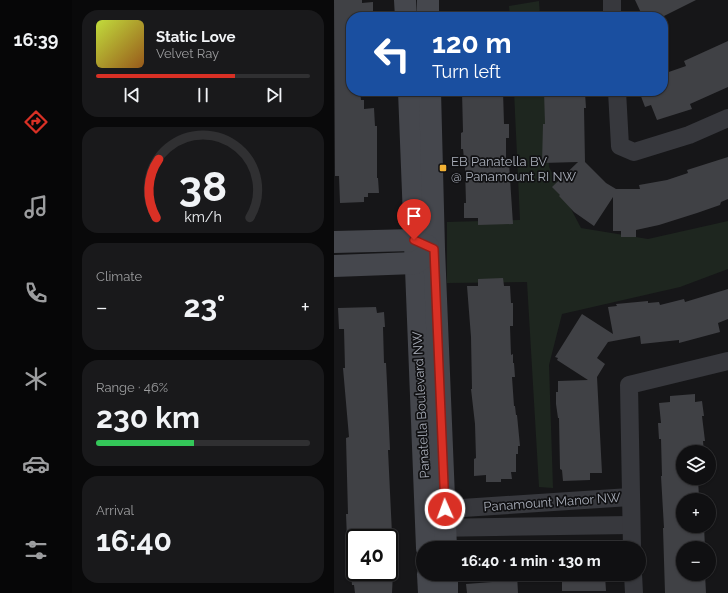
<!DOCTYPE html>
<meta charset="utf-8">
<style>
body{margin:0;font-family:Raleway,sans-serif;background:#19191b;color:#f1f3f6;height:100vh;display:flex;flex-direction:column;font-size:15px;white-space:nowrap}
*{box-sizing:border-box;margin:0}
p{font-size:13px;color:#9c9d9f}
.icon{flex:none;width:22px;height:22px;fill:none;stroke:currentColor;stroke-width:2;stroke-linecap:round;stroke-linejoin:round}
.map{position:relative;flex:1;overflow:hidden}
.side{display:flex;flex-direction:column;gap:10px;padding:10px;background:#09090a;width:262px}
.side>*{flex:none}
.hud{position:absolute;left:12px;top:12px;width:322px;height:84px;border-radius:16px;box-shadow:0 1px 3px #0004,0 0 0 1px #303032;background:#1a4fa0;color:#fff;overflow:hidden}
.controls{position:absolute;left:342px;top:445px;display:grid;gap:8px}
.controls a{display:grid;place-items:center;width:40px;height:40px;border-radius:50%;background:#101012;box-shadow:0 1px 3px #0004,0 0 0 1px #303032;font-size:20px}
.speed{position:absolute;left:12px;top:529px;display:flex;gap:8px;font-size:20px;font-weight:700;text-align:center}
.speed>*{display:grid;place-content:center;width:52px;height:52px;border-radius:50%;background:#101012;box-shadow:0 1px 3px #0004,0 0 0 1px #303032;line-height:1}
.speed .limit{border:2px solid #111;border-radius:6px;background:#fff;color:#111}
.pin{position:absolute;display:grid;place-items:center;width:34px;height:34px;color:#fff;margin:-41px -17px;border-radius:50% 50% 50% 0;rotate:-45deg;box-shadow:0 0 4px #0007}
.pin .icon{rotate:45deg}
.me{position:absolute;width:44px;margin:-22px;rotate:358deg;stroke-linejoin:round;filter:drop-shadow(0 0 3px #0008)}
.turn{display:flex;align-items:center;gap:14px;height:84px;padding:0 20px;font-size:18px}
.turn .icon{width:52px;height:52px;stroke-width:2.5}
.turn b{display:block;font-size:28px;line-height:34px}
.big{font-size:30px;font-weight:700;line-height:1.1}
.side .card{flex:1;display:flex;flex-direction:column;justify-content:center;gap:6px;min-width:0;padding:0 14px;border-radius:16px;background:#19191b}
.side .dial{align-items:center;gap:0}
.dial svg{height:104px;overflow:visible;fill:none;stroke:#303032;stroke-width:7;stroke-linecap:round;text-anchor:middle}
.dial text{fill:#f1f3f6;stroke:none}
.song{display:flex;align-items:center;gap:12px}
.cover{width:48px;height:48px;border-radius:6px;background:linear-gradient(135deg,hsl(70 70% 55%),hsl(30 70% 35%))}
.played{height:4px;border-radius:2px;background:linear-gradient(90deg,#d93025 65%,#303032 65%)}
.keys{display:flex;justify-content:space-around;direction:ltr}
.heat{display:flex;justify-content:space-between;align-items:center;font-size:22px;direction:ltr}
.charge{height:6px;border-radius:3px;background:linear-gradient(90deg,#34c759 46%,#303032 0)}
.trip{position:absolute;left:82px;top:541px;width:230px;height:40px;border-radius:20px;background:#101012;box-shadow:0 1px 3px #0004,0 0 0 1px #303032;font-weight:700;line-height:40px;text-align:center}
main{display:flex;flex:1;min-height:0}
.menu{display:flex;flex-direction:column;width:72px;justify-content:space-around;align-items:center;background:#060607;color:#9c9d9f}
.menu .icon{width:28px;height:28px}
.menu .selected{color:#d93025}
.menu b{font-size:18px;color:#f1f3f6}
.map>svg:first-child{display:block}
.green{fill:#1e261f}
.building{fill:#404145}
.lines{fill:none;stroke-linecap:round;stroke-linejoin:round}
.street{stroke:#37383d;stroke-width:18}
.secondary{stroke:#45474d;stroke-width:22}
.route-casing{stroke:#8d1f18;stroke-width:10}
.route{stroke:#d93025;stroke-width:7}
.poi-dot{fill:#f2b134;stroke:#111113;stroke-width:1.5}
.labels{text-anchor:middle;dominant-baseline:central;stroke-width:3.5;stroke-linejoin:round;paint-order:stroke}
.poi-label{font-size:13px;fill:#a8adb8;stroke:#111113;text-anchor:start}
.street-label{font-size:13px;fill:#a8adb8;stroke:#111113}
</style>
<main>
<nav class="menu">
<b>16:39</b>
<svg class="icon selected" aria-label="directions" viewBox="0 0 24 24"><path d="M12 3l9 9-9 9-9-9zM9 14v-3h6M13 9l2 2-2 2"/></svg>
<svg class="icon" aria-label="music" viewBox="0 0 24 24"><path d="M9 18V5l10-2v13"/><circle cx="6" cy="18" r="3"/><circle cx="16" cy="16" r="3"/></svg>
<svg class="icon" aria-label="phone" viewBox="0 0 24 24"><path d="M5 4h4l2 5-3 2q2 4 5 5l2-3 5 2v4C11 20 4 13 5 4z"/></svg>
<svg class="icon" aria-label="climate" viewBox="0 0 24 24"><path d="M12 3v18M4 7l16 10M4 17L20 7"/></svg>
<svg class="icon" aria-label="car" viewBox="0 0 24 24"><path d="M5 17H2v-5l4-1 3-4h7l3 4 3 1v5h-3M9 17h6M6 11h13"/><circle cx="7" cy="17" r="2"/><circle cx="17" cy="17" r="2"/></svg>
<svg class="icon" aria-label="filters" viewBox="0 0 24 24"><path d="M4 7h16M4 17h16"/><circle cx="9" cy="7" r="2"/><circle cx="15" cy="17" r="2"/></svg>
</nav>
<section class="side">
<div class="card">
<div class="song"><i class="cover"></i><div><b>Static Love</b><p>Velvet Ray</p></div></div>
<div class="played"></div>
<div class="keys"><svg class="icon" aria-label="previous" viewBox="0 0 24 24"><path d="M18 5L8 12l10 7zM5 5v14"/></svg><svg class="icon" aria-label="pause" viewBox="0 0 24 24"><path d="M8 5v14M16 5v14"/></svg><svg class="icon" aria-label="next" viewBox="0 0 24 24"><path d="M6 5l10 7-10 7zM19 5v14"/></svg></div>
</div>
<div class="card dial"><svg viewBox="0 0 100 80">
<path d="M14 69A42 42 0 1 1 86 69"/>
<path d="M14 69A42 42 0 0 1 16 24" stroke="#d93025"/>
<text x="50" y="56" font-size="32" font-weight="700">38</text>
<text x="50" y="72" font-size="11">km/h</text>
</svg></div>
<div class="card"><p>Climate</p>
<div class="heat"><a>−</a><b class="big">23°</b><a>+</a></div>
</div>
<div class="card"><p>Range · 46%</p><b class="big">230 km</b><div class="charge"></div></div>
<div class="card"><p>Arrival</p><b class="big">16:40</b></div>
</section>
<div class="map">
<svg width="394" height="593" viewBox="0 0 394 593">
<rect width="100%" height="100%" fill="#161618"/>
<g class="green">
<polygon points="205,1 206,17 176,17 175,6"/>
<polygon points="180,91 211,91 215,167 247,228 314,239 394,221 394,269 346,287 228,314 215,365 219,488 205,487 193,282 113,283 113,222 186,220"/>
</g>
<g class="building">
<polygon points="0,0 28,0 28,3 39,2 39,17 17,17 17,91 26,91 27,100 30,100 30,109 40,108 41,126 43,126 43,178 44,178 45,193 34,193 34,197 30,197 30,202 6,203 5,176 1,176"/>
<polygon points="301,0 362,0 328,17 309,17"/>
<polygon points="394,41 394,87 356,104 358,109 323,120 317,105 311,107 305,91 329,91 329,74 352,66 350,61"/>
<polygon points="128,91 169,91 170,124 175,124 175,138 172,138 172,163 175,163 179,224 144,225 144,218 130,218 130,203 132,203 131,168 129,149 127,149 127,133 129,132"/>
<polygon points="210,91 240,91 240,94 251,93 252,108 250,108 251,162 272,183 282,189 306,189 305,185 333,180 354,173 353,170 394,157 394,199 387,202 386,205 363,213 325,225 302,230 302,237 287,237 287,231 279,231 279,197 260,226 240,212 225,196 226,195 218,187 244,162 208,163 209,124 211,124"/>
<polygon points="169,278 170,286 176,286 177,303 179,303 179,326 176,326 177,355 179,354 179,363 180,363 181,377 178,377 180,406 181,406 182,415 183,415 186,446 184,446 184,454 182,454 182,472 177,472 178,479 167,479 167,482 152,482 152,475 140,476 140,459 142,458 141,424 137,389 138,389 137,337 133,286 144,286 144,279"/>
<polygon points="394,289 394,319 384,323 386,332 345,343 345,340 307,344 306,336 274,342 263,358 271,364 263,377 268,473 256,473 256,480 229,481 228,470 226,469 225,418 224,418 222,404 222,392 224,392 224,381 254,380 223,360 224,358 221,357 248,314 279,334 274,307 283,306 282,304 314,301 314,303 325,302 326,305 350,299 351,302"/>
<polygon points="42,307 43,313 50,312 51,327 49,327 50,363 52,363 53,383 56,450 54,450 58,534 56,534 57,538 13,538 12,514 14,514 12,438 15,437 9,368 11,368 10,329 5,329 4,308"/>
<polygon points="361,394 361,402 368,401 370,416 368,416 371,441 369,441 370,452 349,452 349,478 364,478 365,498 349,498 349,527 370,526 371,548 349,548 349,574 371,574 372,593 331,593 329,528 330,528 327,476 328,476 327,439 325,439 324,423 327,423 325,403 336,402 336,396"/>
<polygon points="20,572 59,572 58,593 21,593 20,585 18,585 17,574 20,573"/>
<polygon points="183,574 184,593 133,593 132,584 158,582 157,575"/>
<polygon points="232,574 271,575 272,591 228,591 228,580 232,579"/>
</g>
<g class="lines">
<g class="street">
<polyline points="278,0 278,17"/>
<polyline points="283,91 286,146 300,152 355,135 394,118"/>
<polyline points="98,510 296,497"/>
<polyline points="98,528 297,525"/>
<polyline points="298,548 295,385 394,361"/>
<polyline points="299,574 300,593"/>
</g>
<g class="secondary">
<polyline points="71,0 72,17"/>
<polyline points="94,0 94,17"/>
<polyline points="75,91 93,548"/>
<polyline points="96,91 100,249 112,548"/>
<polyline points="0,242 80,240 94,246"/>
<polyline points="0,266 81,263 93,255"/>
<polyline points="94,574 95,593"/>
<polyline points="113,574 113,593"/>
</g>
</g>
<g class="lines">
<g class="route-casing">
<polyline id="route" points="80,240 100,249 111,509"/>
</g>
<use href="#route" class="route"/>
</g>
<rect class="poi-dot" x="105" y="164" width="8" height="8" rx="2"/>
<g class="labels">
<g class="poi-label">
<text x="117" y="161">EB Panatella BV<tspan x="117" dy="15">@ Panamount RI NW</tspan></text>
</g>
<g class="street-label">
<text transform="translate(87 405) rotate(-93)">Panatella Boulevard NW</text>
<text transform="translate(218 502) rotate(-4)">Panamount Manor NW</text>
</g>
</g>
</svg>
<div class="controls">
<a><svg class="icon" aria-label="layers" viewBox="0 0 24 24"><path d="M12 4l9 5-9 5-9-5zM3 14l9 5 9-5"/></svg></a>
<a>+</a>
<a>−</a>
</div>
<div class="speed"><div class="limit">40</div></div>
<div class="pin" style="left:80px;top:240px;background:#d93025"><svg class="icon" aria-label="arrive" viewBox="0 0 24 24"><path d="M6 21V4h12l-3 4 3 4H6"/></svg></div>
<svg class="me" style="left:111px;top:509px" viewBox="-20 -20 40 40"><circle r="17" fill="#d93025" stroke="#fff" stroke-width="3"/><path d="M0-11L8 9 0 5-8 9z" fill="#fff"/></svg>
<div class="trip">16:40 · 1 min · 130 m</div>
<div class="hud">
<div class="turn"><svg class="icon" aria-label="left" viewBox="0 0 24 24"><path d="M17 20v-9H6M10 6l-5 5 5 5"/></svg><div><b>120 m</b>Turn left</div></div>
</div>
</div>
</main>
